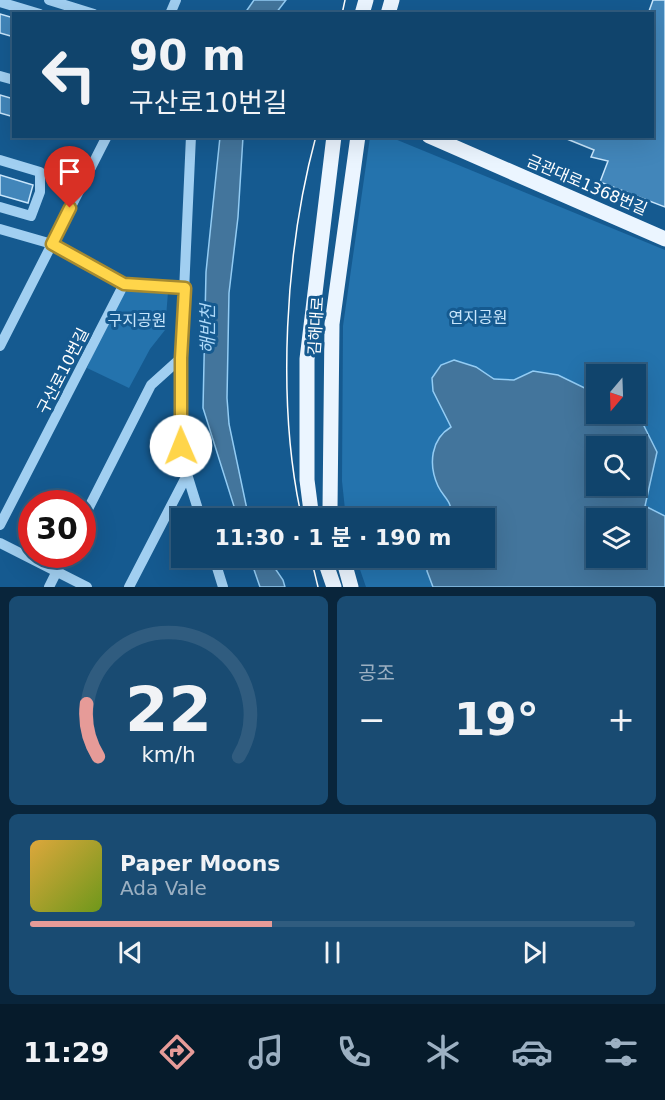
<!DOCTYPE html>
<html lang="ko">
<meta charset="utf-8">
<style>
body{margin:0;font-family:"DejaVu Sans","Noto Sans KR",sans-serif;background:#194b72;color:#f1f3f6;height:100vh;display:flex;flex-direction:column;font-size:22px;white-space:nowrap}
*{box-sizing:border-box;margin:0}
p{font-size:20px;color:#9cb0c2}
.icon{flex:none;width:33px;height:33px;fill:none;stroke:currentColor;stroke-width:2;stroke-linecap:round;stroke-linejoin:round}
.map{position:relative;height:587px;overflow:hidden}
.details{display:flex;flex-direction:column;gap:9px;padding:9px;background:#09253b;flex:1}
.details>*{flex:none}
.hud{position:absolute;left:12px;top:12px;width:642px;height:126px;border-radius:0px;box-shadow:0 6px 24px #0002,0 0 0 2px #305c7f;background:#10446c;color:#f1f3f6;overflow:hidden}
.needle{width:39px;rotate:199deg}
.tools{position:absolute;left:586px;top:364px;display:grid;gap:12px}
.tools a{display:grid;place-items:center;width:60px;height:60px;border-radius:0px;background:#10446c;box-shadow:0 6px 24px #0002,0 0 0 2px #305c7f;font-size:30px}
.speed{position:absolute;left:18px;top:490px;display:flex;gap:12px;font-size:30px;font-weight:700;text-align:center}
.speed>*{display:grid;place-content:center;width:78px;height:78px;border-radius:50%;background:#10446c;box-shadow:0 6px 24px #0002,0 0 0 2px #305c7f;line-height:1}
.speed .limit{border:9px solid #d22;background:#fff;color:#111}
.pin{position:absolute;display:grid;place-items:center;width:51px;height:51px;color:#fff;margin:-62px -26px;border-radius:50% 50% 50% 0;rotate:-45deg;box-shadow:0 0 6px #0007}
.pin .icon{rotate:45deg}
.me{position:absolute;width:66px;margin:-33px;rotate:359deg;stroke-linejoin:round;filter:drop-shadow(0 0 4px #0008)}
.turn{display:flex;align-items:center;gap:21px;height:126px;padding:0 18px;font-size:27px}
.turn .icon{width:78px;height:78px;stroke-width:2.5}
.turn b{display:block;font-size:42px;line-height:51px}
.big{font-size:45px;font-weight:700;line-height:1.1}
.details .tile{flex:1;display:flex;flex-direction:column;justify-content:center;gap:9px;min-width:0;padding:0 21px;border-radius:9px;background:#194b72}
.details .dial{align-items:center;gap:0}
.dial svg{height:156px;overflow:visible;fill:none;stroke:#305c7f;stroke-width:7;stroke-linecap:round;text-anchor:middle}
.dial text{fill:#f1f3f6;stroke:none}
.song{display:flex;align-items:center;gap:18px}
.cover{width:72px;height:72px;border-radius:9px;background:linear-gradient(135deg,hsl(40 70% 55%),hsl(80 70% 35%))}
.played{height:6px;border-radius:3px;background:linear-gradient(90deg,#e69b98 40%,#305c7f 40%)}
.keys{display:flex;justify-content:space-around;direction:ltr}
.heat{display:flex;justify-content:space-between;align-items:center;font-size:33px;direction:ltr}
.details .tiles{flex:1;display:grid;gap:9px;grid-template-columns:1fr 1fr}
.tile:last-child{grid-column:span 2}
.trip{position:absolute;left:171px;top:508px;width:324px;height:60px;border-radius:0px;background:#10446c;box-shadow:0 6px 24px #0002,0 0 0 2px #305c7f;font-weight:700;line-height:60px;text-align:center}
.tab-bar{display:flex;height:96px;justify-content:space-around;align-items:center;background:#061b2b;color:#9cb0c2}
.tab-bar .icon{width:42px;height:42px}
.tab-bar .on{color:#e69b98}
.tab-bar b{font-size:27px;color:#f1f3f6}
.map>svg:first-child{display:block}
.green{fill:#2473ad;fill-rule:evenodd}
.water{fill:#43759c;stroke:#93ccf4;stroke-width:1.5;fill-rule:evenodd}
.building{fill:#4286ba;stroke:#c8e6fc;stroke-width:1.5}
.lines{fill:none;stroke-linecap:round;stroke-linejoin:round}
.minor{stroke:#a1cff1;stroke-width:10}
.major{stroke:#ebf5ff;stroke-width:15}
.tram{stroke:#fff;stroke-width:1.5}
.route-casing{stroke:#a68a30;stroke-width:15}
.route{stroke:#ffd54a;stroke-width:10}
.labels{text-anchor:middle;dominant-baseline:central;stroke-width:6;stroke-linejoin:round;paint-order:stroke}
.street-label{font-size:16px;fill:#fff;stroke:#155a90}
.park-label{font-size:16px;fill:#c8e6fc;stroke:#155a90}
.water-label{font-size:18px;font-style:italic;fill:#add8f8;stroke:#155a90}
</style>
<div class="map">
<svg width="665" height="587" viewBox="0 0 665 587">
<rect width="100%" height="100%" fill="#155a90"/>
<g class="green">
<path d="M370,137H390L665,250V587H366L356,558H484V519H346L342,481L343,326ZM597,375H636V414H597ZM597,447H636V486H597ZM597,519H636V558H597Z"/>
<polygon points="127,291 168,292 165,330 150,349 129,388 87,368 115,300"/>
</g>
<g class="water">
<polygon points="254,0 286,0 276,13 245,13"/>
<polygon points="220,137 243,137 238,217 229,293 227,398 229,424 249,519 238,519 203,408 206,272"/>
<path d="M454,360L476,367L494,379L514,380L533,371L558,375L597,394V414H629L644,426L657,452L645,506L665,516V587H433L427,571V558H484V519H450C454,501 444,499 438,486C428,464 431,439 451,427L433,391L432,378L441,365ZM597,447H636V486H597ZM597,519H636V558H597Z"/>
<polygon points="250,558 268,558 283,580 285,587 260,587"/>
</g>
<g class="building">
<polygon points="653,0 665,0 665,207 600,182 608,161 591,157 594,150 562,137 652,136 652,14 648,14"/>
<polygon points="0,14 14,18 14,37 0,33"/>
<polygon points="0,95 14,99 14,117 0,113"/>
<polygon points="0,175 33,185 28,203 0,195"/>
</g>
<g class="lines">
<g class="minor">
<polyline points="49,0 94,14"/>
<polyline points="0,2 40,14"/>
<polyline points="170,14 176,0"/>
<polyline points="0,76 14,80"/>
<polyline points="191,136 181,358 181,434 182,458 201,519"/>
<polyline points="0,160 40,172 40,192 31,216 0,207"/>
<polyline points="0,229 52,244 124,284 185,288"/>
<polyline points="0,346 107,136"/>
<polyline points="82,521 151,385 181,358"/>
<polyline points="0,525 124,284"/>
<polyline points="0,543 87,587"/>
<polyline points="214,558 223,587"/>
<polyline points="49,587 65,555"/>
<polyline points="129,587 187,475"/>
</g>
<g class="major">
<polyline points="362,14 366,0"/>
<polyline points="388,14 392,0"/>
<polyline points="429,136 665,239"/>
<polyline points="312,519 307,480 307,359 334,136"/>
<polyline points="333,519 330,509 332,324 358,136"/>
<polyline points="324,558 334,587"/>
<polyline points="343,558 351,587"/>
</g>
<g class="tram">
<polyline points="342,14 345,0"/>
<path d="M302,519C276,404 285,250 316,136"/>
<polyline points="311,558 318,587"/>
</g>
</g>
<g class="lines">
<g class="route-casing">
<polyline id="route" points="70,208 52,244 124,284 185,288 181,358 181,446"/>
</g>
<use href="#route" class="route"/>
</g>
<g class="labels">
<g class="street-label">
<text transform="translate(587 185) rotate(23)">금관대로1368번길</text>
<text transform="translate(316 326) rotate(-86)">김해대로</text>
<text transform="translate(63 371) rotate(-63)">구산로10번길</text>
</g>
<g class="park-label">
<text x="478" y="317">연지공원</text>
<text x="137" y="320">구지공원</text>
</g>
<g class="water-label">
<text transform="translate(207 329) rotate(-90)">해반천</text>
</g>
</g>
</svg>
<div class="tools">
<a><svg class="needle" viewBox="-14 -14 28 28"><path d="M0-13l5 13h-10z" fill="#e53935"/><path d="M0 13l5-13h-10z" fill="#9cb0c2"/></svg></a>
<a><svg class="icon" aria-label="search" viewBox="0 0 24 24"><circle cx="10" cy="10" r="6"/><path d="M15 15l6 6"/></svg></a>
<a><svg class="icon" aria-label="layers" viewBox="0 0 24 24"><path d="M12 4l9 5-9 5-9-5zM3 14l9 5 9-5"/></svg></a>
</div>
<div class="speed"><div class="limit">30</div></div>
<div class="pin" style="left:70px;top:208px;background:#d93025"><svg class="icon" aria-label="arrive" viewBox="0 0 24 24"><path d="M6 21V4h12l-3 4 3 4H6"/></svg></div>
<svg class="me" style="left:181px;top:446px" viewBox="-20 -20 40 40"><circle r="19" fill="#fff"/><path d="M0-13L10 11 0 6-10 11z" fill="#ffd54a"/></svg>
<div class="trip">11:30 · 1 분 · 190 m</div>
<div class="hud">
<div class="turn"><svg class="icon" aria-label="left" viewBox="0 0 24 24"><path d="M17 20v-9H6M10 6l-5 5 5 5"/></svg><div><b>90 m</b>구산로10번길</div></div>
</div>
</div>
<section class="details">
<div class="tiles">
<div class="tile dial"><svg viewBox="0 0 100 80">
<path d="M14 69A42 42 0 1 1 86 69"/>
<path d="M14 69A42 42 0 0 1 8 42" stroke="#e69b98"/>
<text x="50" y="56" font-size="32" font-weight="700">22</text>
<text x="50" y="72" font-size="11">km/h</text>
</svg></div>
<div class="tile"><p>공조</p>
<div class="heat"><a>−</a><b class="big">19°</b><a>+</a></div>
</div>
<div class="tile">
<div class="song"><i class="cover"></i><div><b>Paper Moons</b><p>Ada Vale</p></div></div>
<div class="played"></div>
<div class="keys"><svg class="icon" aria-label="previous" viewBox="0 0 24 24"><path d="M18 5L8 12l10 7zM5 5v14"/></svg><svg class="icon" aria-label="pause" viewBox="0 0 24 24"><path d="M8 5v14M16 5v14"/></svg><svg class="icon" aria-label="next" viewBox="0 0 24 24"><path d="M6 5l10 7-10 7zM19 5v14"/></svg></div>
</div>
</div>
</section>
<nav class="tab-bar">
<b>11:29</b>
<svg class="icon on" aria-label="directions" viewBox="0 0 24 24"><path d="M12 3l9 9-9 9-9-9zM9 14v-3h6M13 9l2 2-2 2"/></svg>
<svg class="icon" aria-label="music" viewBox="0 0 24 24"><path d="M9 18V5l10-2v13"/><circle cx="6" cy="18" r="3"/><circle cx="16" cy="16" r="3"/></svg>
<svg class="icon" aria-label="phone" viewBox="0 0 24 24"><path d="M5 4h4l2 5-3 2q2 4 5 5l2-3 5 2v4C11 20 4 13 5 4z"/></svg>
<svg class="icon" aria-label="climate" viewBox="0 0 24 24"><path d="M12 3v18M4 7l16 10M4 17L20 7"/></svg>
<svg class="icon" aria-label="car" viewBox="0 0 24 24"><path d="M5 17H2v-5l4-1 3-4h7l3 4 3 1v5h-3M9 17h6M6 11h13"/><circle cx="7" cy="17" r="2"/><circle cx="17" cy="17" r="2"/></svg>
<svg class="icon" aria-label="filters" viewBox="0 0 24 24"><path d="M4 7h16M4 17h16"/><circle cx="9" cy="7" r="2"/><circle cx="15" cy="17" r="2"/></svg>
</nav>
